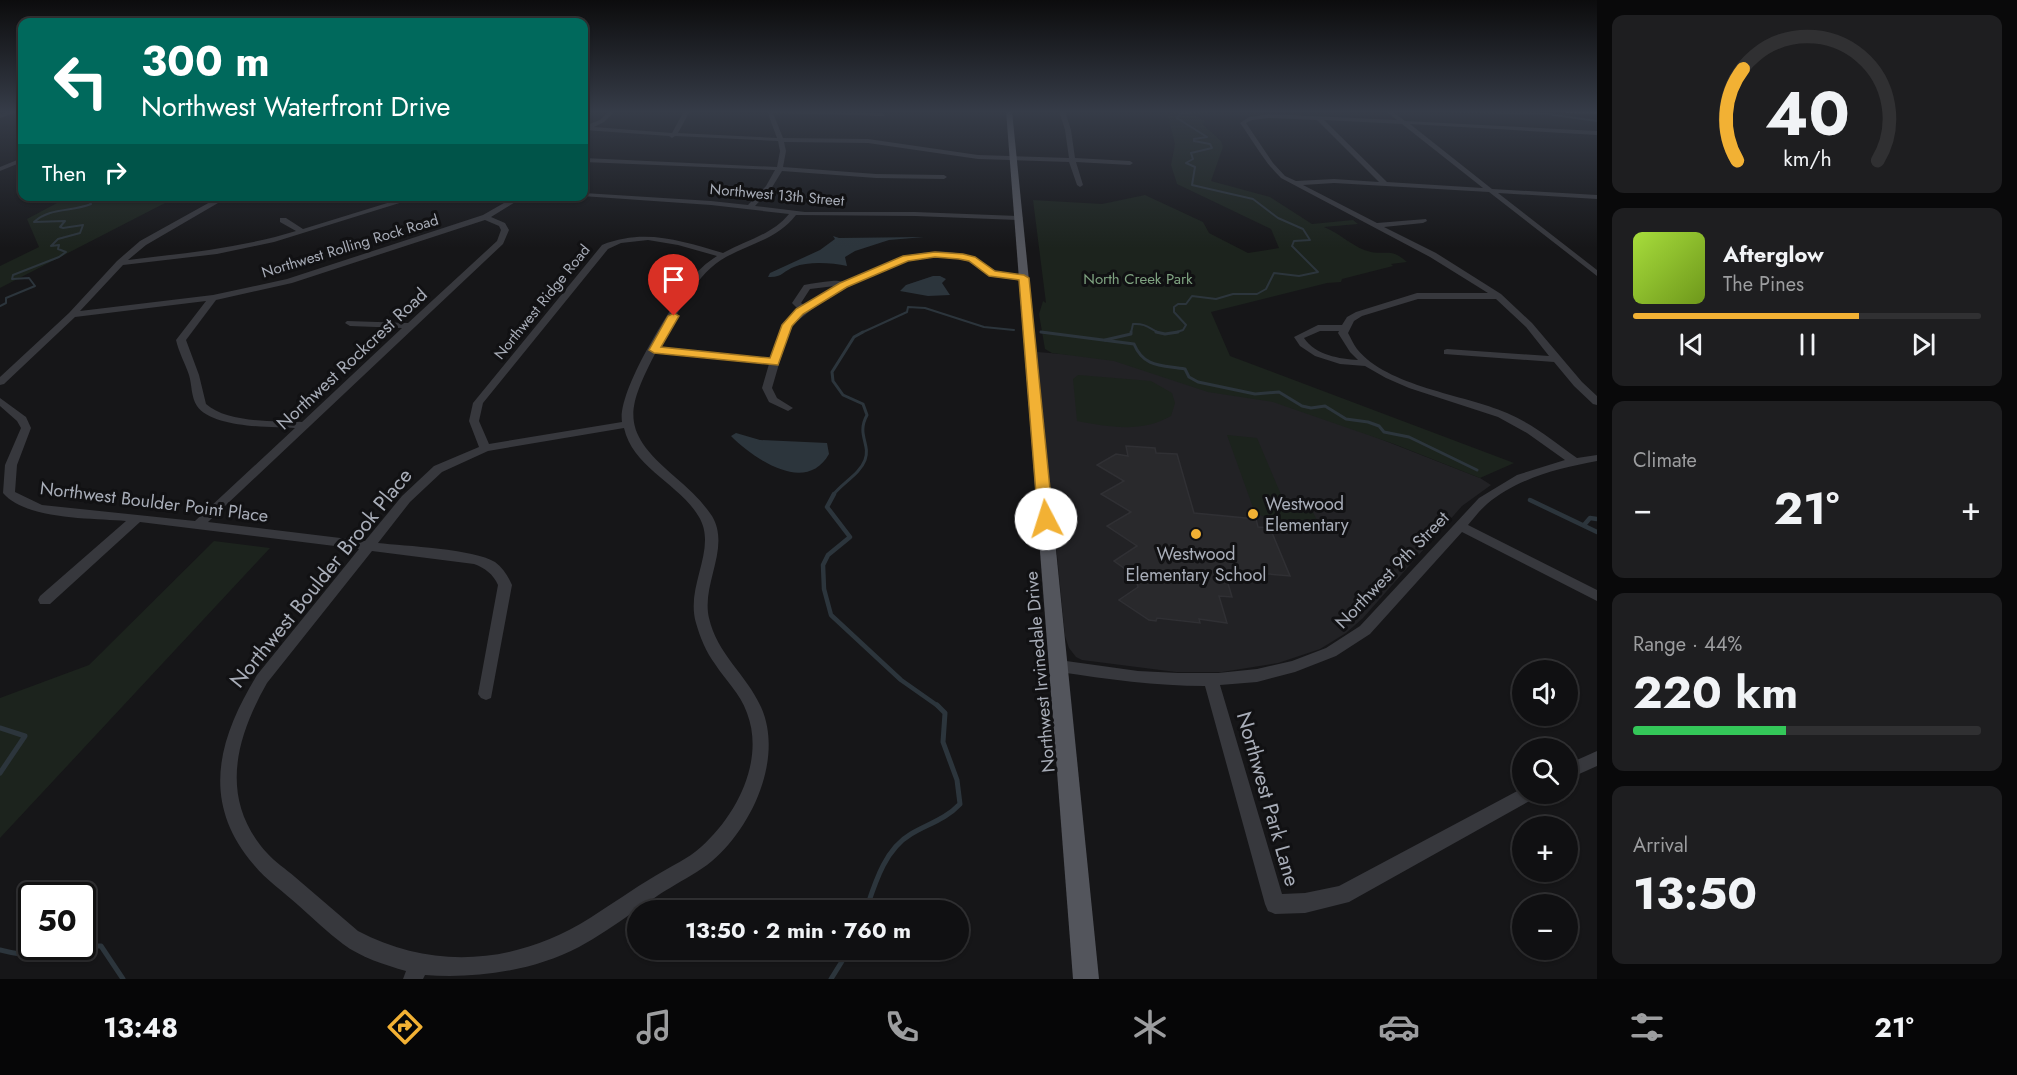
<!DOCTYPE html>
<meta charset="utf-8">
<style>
body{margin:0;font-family:Jost,sans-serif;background:#1e1e20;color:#f1f3f6;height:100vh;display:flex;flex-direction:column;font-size:22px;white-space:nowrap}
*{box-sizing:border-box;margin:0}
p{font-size:20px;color:#9c9d9f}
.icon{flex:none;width:33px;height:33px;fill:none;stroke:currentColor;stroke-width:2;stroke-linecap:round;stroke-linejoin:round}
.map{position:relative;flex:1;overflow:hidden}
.panel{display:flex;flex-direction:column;gap:15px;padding:15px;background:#09090a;width:420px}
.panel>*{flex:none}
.hud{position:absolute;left:18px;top:18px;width:570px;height:183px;border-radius:12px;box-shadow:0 2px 4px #0004,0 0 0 2px #303032;background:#00695c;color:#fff;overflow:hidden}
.buttons{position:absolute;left:1512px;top:660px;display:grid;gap:12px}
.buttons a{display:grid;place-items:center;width:66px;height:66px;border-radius:50%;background:#101012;box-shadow:0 2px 4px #0004,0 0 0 2px #303032;font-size:30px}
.speed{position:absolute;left:18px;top:882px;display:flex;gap:12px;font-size:30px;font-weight:700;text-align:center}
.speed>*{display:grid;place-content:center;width:78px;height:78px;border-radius:50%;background:#101012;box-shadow:0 2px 4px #0004,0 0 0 2px #303032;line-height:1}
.speed .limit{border:3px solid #111;border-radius:9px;background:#fff;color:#111}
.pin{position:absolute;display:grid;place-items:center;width:51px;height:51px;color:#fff;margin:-62px -26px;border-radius:50% 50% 50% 0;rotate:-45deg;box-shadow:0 0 6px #0007}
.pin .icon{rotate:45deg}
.me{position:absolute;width:66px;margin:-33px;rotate:355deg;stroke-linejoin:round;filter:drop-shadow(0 0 4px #0008)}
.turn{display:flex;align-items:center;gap:21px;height:126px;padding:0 24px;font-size:27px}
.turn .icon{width:78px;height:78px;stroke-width:2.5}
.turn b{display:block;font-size:42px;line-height:51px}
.then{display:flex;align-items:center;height:57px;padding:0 24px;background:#0003;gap:12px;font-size:22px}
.big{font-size:45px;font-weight:700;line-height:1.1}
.panel .widget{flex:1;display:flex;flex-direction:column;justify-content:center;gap:9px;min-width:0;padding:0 21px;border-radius:12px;background:#1e1e20}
.panel .dial{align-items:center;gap:0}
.dial svg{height:156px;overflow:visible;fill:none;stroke:#303032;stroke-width:7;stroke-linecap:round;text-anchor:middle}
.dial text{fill:#f1f3f6;stroke:none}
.song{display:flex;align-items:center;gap:18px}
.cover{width:72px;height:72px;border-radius:9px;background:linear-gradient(135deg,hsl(80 70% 55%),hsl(80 70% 35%))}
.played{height:6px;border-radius:3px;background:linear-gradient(90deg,#f2b134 65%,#303032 65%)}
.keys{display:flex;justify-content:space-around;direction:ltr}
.heat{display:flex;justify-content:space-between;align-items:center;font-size:33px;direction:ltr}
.charge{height:9px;border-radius:4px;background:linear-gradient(90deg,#34c759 44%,#303032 0)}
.trip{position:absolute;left:627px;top:900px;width:342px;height:60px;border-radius:30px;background:#101012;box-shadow:0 2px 4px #0004,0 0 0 2px #303032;font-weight:700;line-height:60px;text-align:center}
.tabs{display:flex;height:96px;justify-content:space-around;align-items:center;background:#060607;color:#9c9d9f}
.tabs .icon{width:42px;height:42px}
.tabs .selected{color:#f2b134}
.tabs b{font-size:27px;color:#f1f3f6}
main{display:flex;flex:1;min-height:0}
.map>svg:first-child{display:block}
.built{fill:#222225}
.green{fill:#1c231d}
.water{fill:#2c353c}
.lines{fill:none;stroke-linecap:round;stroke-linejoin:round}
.stream-far3{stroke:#2c353c;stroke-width:2}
.stream-far2{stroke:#2c353c;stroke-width:3}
.stream-far1{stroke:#2c353c;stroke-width:4.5}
.stream{stroke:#2c353c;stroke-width:5}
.building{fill:#29292c;stroke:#303034;stroke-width:1.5}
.minor{fill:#37383d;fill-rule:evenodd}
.major{fill:#53555c;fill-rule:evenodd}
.route{fill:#f2b134;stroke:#9d7322;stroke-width:1.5}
.poi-dot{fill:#f2b134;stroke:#111113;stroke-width:2}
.labels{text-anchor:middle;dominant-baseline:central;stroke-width:6;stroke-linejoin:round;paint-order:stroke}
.far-street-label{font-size:15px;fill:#a8adb8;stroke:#111113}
.far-park-label{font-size:15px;fill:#7fa381;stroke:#111113}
.street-label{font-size:18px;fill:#a8adb8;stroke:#111113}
.poi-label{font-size:18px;fill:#a8adb8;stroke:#111113;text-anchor:start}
.near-street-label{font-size:21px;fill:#a8adb8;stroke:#111113}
</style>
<main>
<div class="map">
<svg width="1597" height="979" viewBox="0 0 1597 979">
<rect width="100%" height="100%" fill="#161618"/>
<polygon class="built" points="1037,352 1189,364 1480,478 1491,485 1462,506 1363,618 1346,633 1320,649 1278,663 1222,672 1176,672 1082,660 1076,657 1069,648 1065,636"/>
<g class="green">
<path d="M1174,111H1213L1194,115L1205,121L1202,124L1221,141L1223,147L1211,181L1270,197L1312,224L1353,220L1358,224L1324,227C1340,233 1355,249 1371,252C1388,255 1391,248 1407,262L1391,264L1393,266L1342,279L1341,282L1327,283L1211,312L1230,356L1514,463L1480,478L1394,444L1273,402L1208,392L1114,361L1052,353L1045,349L1039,314L1043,301L1046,303L1033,200L1102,204L1145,195L1203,222L1209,233L1248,253L1279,248L1271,229L1177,184L1171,165L1175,144L1168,116Z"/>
<polygon points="60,197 116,197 167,202 0,288 0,266 39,247 27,219 57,203"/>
<path d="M1078,375L1151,381L1172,393L1175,403L1171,416C1141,433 1110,427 1077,421L1073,379Z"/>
<polygon points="1227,435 1257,438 1282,497 1293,508 1312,510 1323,533 1275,529 1265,517 1255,513"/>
<polygon points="214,541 270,548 0,838 0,698 89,665"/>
</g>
<g class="water">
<path d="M833,236L839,238L924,237L889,240L855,251L845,257L847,266C832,263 809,261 794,267C783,271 782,278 768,277L770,273L820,250L835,239Z"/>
<polygon points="933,276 940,276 946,279 942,283 950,295 928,296 900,291 906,285"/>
<path d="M736,433L760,440L827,443L829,454C806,495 754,459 731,436Z"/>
</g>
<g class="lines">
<g class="stream-far3">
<polyline points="1434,111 1439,111"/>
<polyline points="1446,111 1547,114 1597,121"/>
<path d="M0,306L6,303V298L35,286L29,278L12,279L13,275L59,257L66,252L58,249L59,245L51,246L58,239L80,233L83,225L63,228L60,227L65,221L34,222C50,207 72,212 91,204L89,201L103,196"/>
<polyline points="1041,332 1049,333"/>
<polyline points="861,333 907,312 908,307 925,308 984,327 1014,330"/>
<path d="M1131,333L1133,324C1145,323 1149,328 1159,333"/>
<polyline points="1174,333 1183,330 1186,325 1174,312 1174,307 1178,304 1186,304 1192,296 1216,299 1233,294 1257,294 1266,289 1274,273 1299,276 1318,272 1292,246 1294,241 1310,240 1303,229 1278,218 1253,199 1192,185 1195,167 1186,163 1193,159 1191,153 1212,148 1210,144 1194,141 1194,139 1207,137 1177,118 1181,113 1204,111"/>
</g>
<g class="stream-far2">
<path d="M1041,332L1134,344C1144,368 1162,365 1185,369L1189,377L1198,382L1255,394L1279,392L1302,406L1311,408L1325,406L1346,419L1368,422L1379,426L1384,432L1409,437L1477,470"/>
<polyline points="1156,332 1165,334 1178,332"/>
<polyline points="1105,340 1131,334 1131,332"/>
<path d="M833,495C842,483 860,474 865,460C871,444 856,435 867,415L863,404L843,395L833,381L832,372L854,337L863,332"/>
</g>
<g class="stream-far1">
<polyline points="834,494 827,507 850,537 828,555 823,565 824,589 831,615 901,680 938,706"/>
<polyline points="1530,500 1597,532"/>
<polyline points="1584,525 1590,518 1597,519"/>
</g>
<g class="stream">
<polyline points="0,728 25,736 0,773"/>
<path d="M866,910C875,883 885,849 911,834C928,824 946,819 960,804L957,780L943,742L945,713L937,705"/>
<path d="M0,950C19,955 39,957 58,954C73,951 86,945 101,946L123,979"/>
<polyline points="831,979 849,950"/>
</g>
</g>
<polygon class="building" points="1126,446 1155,448 1156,453 1177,454 1194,513 1256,519 1258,527 1270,528 1290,576 1224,570 1232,597 1219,596 1227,623 1199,619 1200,623 1157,618 1156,621 1149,620 1119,600 1138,587 1135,576 1114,561 1137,546 1107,526 1131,512 1101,494 1124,481 1097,465 1116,454 1128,456"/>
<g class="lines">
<g class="minor">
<polygon points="11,111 19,111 0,118 0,114"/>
<path d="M609,111H615L604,122L594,127L672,133L684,111H690L678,133L777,138L767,111L883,113L885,116L773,113L783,138L868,139L978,155L1069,158L1065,130L1059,111H1065L1071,130L1075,158L1130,161L1133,163L1130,165L1076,162L1083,185L1080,187L1077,185L1069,162L978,159L868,143L784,142L786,151L783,167L876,174L944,175L947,177L944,179L876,178L782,171L771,189L755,206L805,212H915L1019,216L1023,218L1019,220L915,216L796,215C777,240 747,244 721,260C692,279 676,318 659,347L771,359C777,337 781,326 799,310L792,303L804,285C813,283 822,282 832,281C837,280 840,282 845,281C885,265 920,243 965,255C977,258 985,269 997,273C1007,276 1020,272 1028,278L1024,281L993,277L967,261L944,256L916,258L885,268L825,299L795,323L788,333L772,388L777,398L793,408L788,411L769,402L762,388L769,364L656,352C625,412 621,431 675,477C689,489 702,501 712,516C731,548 701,584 709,618C717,654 746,674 761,707C784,758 752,827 712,861C699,872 684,879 670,888C657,895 645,905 632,913C615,925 597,937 579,947C534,971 474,979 425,975L423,979H403L406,971C385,965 360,957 343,944C327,932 313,918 298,905C284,892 266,880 254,865C200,802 218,739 257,675L359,549L140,522L50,604H40L38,600L40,596L126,521C92,518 26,520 3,493L5,465L21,428L17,421L0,406V398L26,417L31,428L17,465L15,492L42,505L195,521L295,428C271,427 212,428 197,406C191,397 192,385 189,375C185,363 179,353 176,340L206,301L75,317L4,384L0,385V377L69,313L117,261L140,241L221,196H230L146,245L128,260C185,253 241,248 296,231L280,222V218H286L303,229L410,196H422L274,242L217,254L123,265L80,311L213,295L287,279L483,215L516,196H525L491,217L505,223L509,230L503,244L208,522L365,541L402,496L434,466L479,447L469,421L473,403L602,245C645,228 681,241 723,253C746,240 772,235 789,214L711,205L582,196H584V193L711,201L748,205L766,186L775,170L584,162V158L777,167L780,151L778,141L675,136L672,138L669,136L584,130V126L600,120ZM485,220L499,226L501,230L497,241L408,323L347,321L345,323L350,326L402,328L302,422C275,421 227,423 206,404L199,375L186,340L216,300L292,283ZM648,240L678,245L717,256C706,263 697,271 690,281C671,307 617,391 622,422L489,444L479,421L483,403L608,249L621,243ZM835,286L804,305L801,303L810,289ZM624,428C633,468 680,484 699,517C718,549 685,586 696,623C700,637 706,652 715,664C726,681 740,693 747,713C765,760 737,815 701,847C688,859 671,866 655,876C633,889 612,904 590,918C517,964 434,971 358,931C337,913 316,895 295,877C286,869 275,862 267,853C219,800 235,739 267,683L372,551L474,564C485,568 493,574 498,585L478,694L481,698L486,700L491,698L512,585C508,576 503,568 495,562C474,549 405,546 378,543L410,502L442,472L488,451Z"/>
<path d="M1386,111H1392L1405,121L1597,131V135L1410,124L1492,189L1597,195V199L1498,193L1597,270V276L1489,192L1334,183L1303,185L1377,223L1426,219L1427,221L1423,223L1384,227L1436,253L1501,294L1532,323L1582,382L1597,396V405L1593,404L1574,386L1554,362L1444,354V350L1447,349L1549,356L1526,327L1496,299H1418L1362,316L1354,321L1348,333C1351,338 1353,344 1357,349C1388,387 1463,394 1507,413C1533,424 1555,442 1577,458L1597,455V461C1559,468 1518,478 1487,504C1480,510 1474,518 1468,525L1597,590V601L1462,532L1370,634L1336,656L1295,672L1257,682L1220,685L1282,894L1305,893L1339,886L1521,789L1522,788V794H1536L1533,799L1349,902L1305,913L1275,914L1268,911L1265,904L1205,686C1156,686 1107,679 1059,672L1054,670L1051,666L1054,662L1059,660L1138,671L1178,673H1218L1257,669L1292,661L1326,648L1360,626L1479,498L1517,475L1565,460L1527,433L1498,417L1409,388L1386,378L1365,366L1340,364L1315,356L1300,346L1294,337L1318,325H1342L1347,317L1356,312L1417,293H1488L1430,257L1281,178C1264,162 1254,142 1240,123L1249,117L1269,114L1397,120ZM1269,118L1317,120L1379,182L1334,179L1296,181L1285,176L1273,163L1246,123L1252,120ZM1324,120L1402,124L1483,188L1387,182ZM1320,331H1339L1338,333L1350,352L1358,360C1340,359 1315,355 1304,338Z"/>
<polygon points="22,158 22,162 0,171 0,167"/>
<polygon points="1597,751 1597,766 1568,779 1568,764"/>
</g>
<g class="major">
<polygon points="1006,111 1012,111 1099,979 1073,979"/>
<polygon points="1564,111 1597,111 1597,114 1567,113"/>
</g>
</g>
<linearGradient id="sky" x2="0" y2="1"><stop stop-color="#0c0c0d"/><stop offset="0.45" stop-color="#363c48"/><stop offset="1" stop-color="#363c48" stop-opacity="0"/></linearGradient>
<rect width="1597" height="248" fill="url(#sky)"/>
<polygon class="route" points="935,252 963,254 975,257 995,271 1024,275 1029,278 1053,519 1051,523 1040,523 1038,519 1019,280 989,276 969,261 959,259 935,257 908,261 847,287 803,314 792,326 778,365 654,353 649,350 668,316 674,313 679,316 661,347 770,358 782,325 796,309 840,283 903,256"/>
<g class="poi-dot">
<circle cx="1253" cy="514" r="6"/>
<circle cx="1196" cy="534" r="6"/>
</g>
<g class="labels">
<g class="far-street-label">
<text transform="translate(777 195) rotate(5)">Northwest 13th Street</text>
<text transform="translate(350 246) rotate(-17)">Northwest Rolling Rock Road</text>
<text transform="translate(542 302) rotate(-51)">Northwest Ridge Road</text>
</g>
<g class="far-park-label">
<text x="1138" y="279">North Creek Park</text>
</g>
<g class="street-label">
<text transform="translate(352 359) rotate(-43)">Northwest Rockcrest Road</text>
<text transform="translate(154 502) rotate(7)">Northwest Boulder Point Place</text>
<text transform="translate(1392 570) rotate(-46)">Northwest 9th Street</text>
<text transform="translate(1040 672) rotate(-95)">Northwest Irvinedale Drive</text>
</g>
<g class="poi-label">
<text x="1265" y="504">Westwood<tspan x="1265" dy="21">Elementary</tspan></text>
<text x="1196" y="554" text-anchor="middle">Westwood<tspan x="1196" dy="21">Elementary School</tspan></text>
</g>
<g class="near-street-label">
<text transform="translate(321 578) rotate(-51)">Northwest Boulder Brook Place</text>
<text transform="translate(1268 799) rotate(74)">Northwest Park Lane</text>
</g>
</g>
</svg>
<div class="buttons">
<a><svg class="icon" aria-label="sound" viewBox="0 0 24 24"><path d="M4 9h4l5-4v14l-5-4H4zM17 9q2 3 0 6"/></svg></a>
<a><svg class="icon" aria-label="search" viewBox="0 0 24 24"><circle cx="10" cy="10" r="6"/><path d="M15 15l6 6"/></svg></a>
<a>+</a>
<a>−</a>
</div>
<div class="speed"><div class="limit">50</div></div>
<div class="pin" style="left:674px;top:316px;background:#d93025"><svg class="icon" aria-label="arrive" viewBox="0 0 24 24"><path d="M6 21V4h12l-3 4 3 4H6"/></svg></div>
<svg class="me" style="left:1046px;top:519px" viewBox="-20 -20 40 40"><circle r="19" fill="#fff"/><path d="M0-13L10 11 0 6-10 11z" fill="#f2b134"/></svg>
<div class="trip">13:50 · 2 min · 760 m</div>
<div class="hud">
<div class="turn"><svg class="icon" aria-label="left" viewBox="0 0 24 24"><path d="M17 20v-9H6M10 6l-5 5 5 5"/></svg><div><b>300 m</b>Northwest Waterfront Drive</div></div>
<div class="then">Then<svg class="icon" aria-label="right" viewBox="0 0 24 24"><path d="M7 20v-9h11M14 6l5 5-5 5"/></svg></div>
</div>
</div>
<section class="panel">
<div class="widget dial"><svg viewBox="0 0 100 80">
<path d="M14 69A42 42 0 1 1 86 69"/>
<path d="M14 69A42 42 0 0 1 17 22" stroke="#f2b134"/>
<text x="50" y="56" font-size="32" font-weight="700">40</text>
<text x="50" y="72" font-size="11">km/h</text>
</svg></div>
<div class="widget">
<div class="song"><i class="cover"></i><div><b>Afterglow</b><p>The Pines</p></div></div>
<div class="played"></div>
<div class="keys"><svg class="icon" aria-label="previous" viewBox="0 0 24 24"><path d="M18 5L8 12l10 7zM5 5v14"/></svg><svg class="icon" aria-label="pause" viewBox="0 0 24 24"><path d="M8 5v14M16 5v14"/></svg><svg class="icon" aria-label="next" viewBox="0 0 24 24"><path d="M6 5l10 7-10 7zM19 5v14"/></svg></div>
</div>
<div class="widget"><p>Climate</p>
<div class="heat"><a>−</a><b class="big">21°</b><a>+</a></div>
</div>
<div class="widget"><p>Range · 44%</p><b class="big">220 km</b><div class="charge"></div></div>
<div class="widget"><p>Arrival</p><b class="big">13:50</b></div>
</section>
</main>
<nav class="tabs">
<b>13:48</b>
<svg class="icon selected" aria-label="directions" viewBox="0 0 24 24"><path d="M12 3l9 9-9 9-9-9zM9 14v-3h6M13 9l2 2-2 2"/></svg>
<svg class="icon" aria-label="music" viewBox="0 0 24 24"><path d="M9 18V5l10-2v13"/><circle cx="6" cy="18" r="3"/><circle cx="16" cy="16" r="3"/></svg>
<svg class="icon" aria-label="phone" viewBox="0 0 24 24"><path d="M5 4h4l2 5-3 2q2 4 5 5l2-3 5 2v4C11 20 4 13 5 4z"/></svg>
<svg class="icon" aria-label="climate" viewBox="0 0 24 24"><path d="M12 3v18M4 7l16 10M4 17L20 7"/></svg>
<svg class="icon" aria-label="car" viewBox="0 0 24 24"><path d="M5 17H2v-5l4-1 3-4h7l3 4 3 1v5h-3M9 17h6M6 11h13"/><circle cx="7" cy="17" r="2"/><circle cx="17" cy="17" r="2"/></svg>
<svg class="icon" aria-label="filters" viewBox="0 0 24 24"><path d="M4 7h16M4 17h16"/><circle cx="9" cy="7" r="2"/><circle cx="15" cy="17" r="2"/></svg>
<b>21°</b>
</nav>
